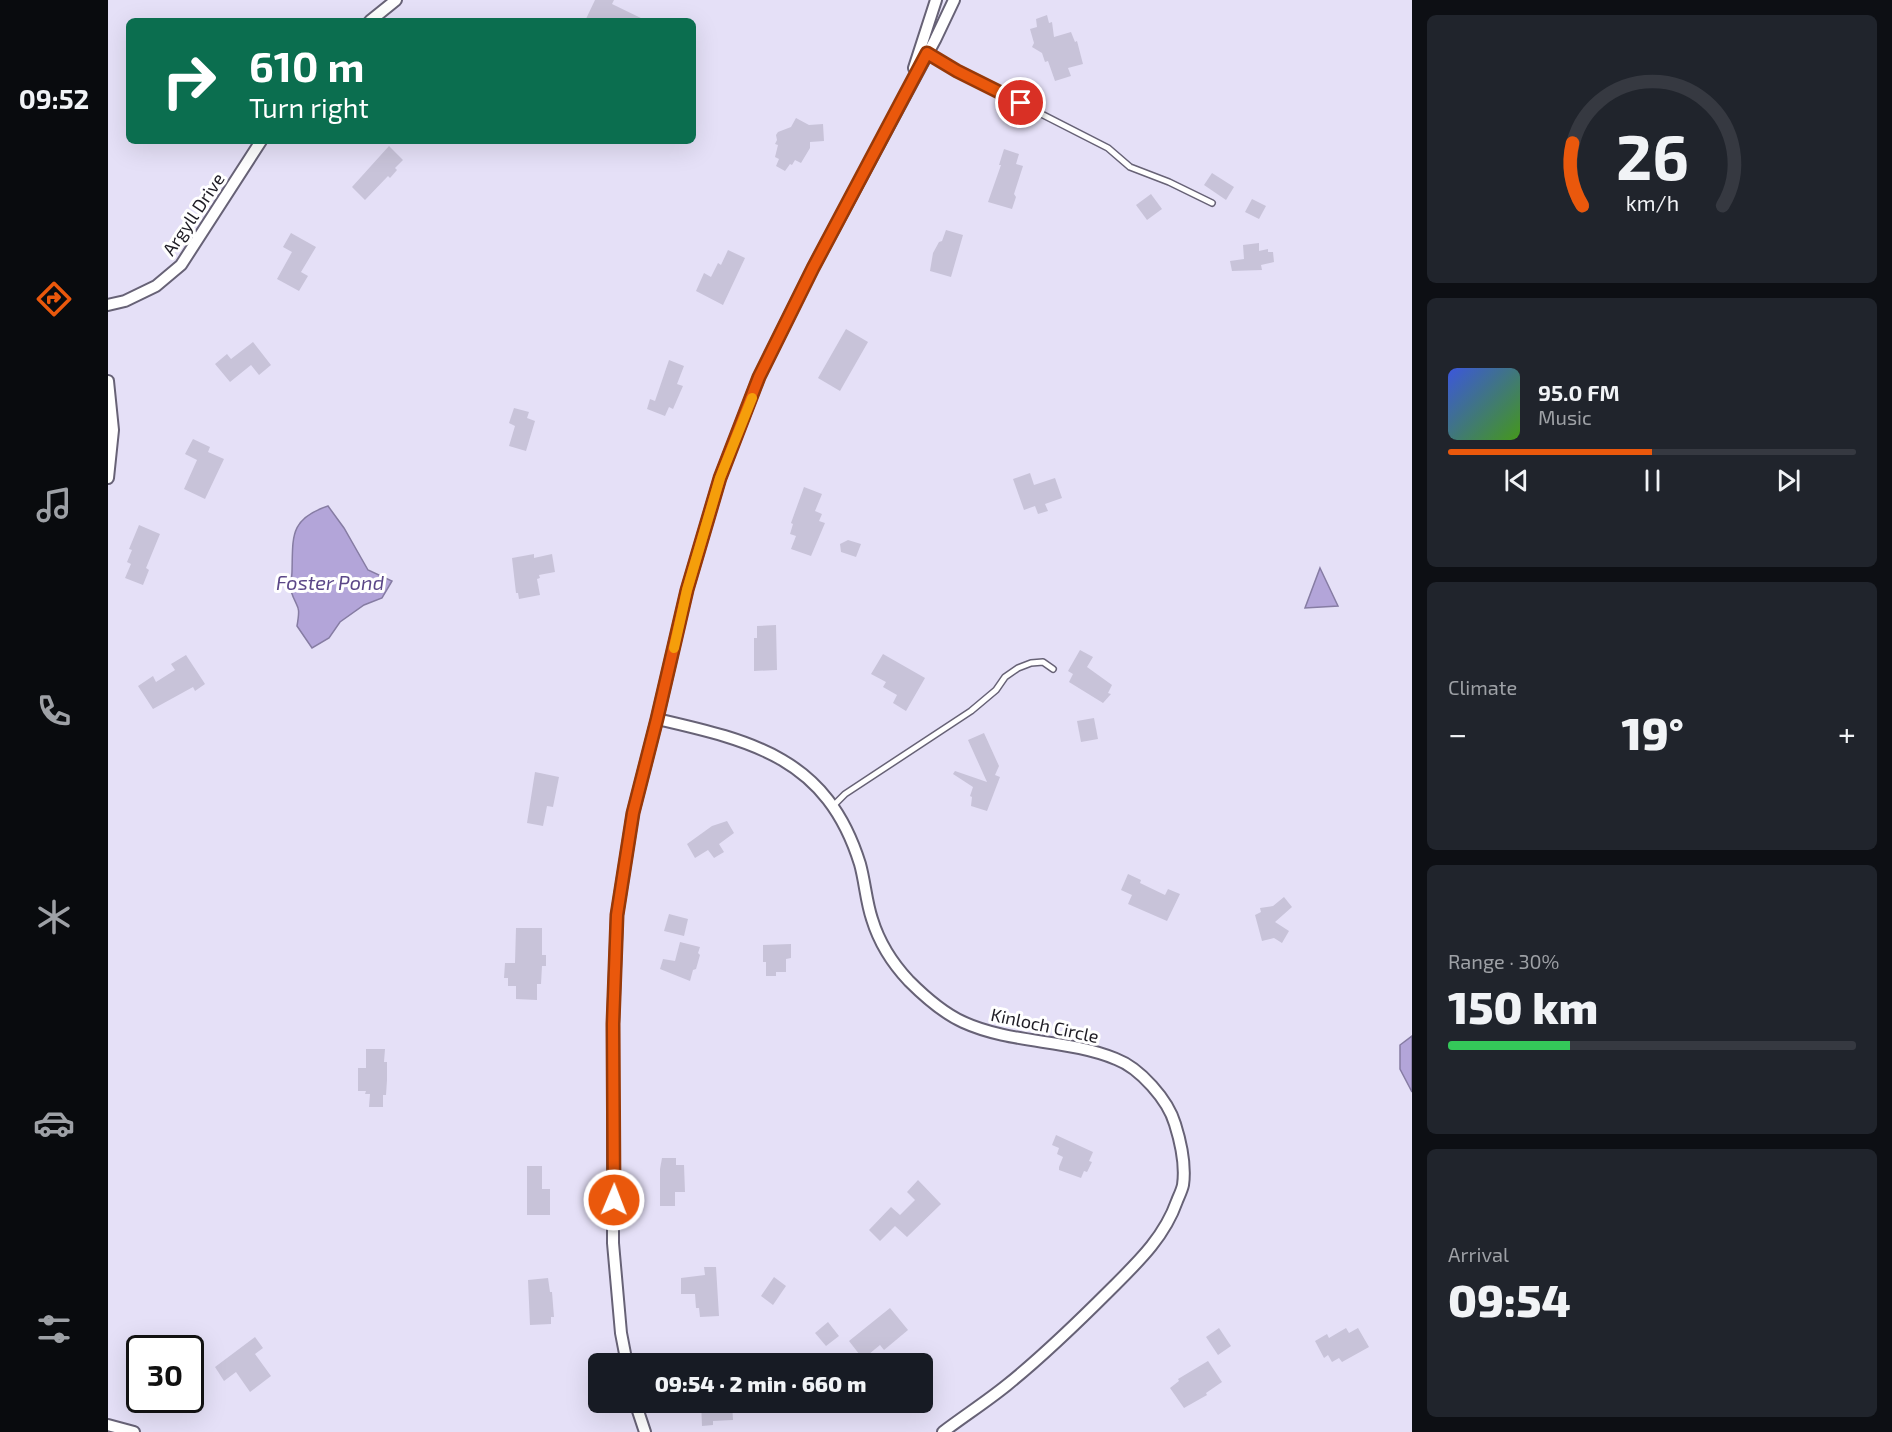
<!DOCTYPE html>
<meta charset="utf-8">
<style>
body{margin:0;font-family:"Exo 2",sans-serif;background:#20242c;color:#f1f3f6;height:100vh;display:flex;flex-direction:column;font-size:22px;white-space:nowrap}
*{box-sizing:border-box;margin:0}
p{font-size:20px;color:#9ea1a6}
.icon{flex:none;width:33px;height:33px;fill:none;stroke:currentColor;stroke-width:2;stroke-linecap:round;stroke-linejoin:round}
.map{position:relative;flex:1;overflow:hidden}
.sheet{display:flex;flex-direction:column;gap:15px;padding:15px;background:#0d0f14;width:480px}
.sheet>*{flex:none}
.top-card{position:absolute;left:18px;top:18px;width:570px;height:126px;border-radius:9px;box-shadow:0 6px 24px #0002;background:#0b6e4f;color:#fff;overflow:hidden}
.speed{position:absolute;left:18px;top:1335px;display:flex;gap:12px;font-size:30px;font-weight:700;text-align:center}
.speed>*{display:grid;place-content:center;width:78px;height:78px;border-radius:50%;background:#171b24;box-shadow:0 6px 24px #0002;line-height:1}
.speed .limit{border:3px solid #111;border-radius:9px;background:#fff;color:#111}
.pin{position:absolute;display:grid;place-items:center;width:51px;height:51px;color:#fff;margin:-26px;border:3px solid #fff;border-radius:50%;box-shadow:0 2px 6px #0007}
.me{position:absolute;width:66px;margin:-33px;rotate:1deg;stroke-linejoin:round;filter:drop-shadow(0 0 4px #0008)}
.turn{display:flex;align-items:center;gap:21px;height:126px;padding:0 24px;font-size:27px}
.turn .icon{width:78px;height:78px;stroke-width:2.5}
.turn b{display:block;font-size:42px;line-height:51px}
.big{font-size:45px;font-weight:800;line-height:1.1}
.sheet .tile{flex:1;display:flex;flex-direction:column;justify-content:center;gap:9px;min-width:0;padding:0 21px;border-radius:9px;background:#20242c}
.sheet .dial{align-items:center;gap:0}
.dial svg{height:156px;overflow:visible;fill:none;stroke:#363941;stroke-width:7;stroke-linecap:round;text-anchor:middle}
.dial text{fill:#f1f3f6;stroke:none}
.song{display:flex;align-items:center;gap:18px}
.cover{width:72px;height:72px;border-radius:9px;background:linear-gradient(135deg,hsl(230 70% 55%),hsl(100 70% 35%))}
.played{height:6px;border-radius:3px;background:linear-gradient(90deg,#ea580c 50%,#363941 50%)}
.keys{display:flex;justify-content:space-around;direction:ltr}
.heat{display:flex;justify-content:space-between;align-items:center;font-size:33px;direction:ltr}
.charge{height:9px;border-radius:4px;background:linear-gradient(90deg,#34c759 30%,#363941 0)}
.trip{position:absolute;left:480px;top:1353px;width:345px;height:60px;border-radius:9px;background:#171b24;box-shadow:0 6px 24px #0002;font-weight:800;line-height:60px;text-align:center}
main{display:flex;flex:1;min-height:0}
.tabs{display:flex;flex-direction:column;width:108px;justify-content:space-around;align-items:center;background:#090b0e;color:#9ea1a6}
.tabs .icon{width:42px;height:42px}
.tabs .current{color:#ea580c}
.tabs b{font-size:27px;color:#f1f3f6}
.map>svg:first-child{display:block}
.water{fill:#b3a5d9;stroke:#867ca3;stroke-width:1.5}
.building{fill:#c8c3d9}
.lines{fill:none;stroke-linecap:round;stroke-linejoin:round}
.service-casing{stroke:#676276;stroke-width:8}
.minor-casing{stroke:#676276;stroke-width:14}
.service{stroke:#fff;stroke-width:5}
.minor{stroke:#fff;stroke-width:10}
.route-casing{stroke:#983908;stroke-width:15}
.route{stroke:#ea580c;stroke-width:10}
.slow{stroke:#f59e0b;stroke-width:10}
.labels{text-anchor:middle;dominant-baseline:central;stroke-width:6;stroke-linejoin:round;paint-order:stroke}
.street-label{font-size:18px;fill:#1e1c24;stroke:#fff}
.water-label{font-size:20px;font-style:italic;fill:#5b4788;stroke:#fff}
</style>
<main>
<nav class="tabs">
<b>09:52</b>
<svg class="icon current" aria-label="directions" viewBox="0 0 24 24"><path d="M12 3l9 9-9 9-9-9zM9 14v-3h6M13 9l2 2-2 2"/></svg>
<svg class="icon" aria-label="music" viewBox="0 0 24 24"><path d="M9 18V5l10-2v13"/><circle cx="6" cy="18" r="3"/><circle cx="16" cy="16" r="3"/></svg>
<svg class="icon" aria-label="phone" viewBox="0 0 24 24"><path d="M5 4h4l2 5-3 2q2 4 5 5l2-3 5 2v4C11 20 4 13 5 4z"/></svg>
<svg class="icon" aria-label="climate" viewBox="0 0 24 24"><path d="M12 3v18M4 7l16 10M4 17L20 7"/></svg>
<svg class="icon" aria-label="car" viewBox="0 0 24 24"><path d="M5 17H2v-5l4-1 3-4h7l3 4 3 1v5h-3M9 17h6M6 11h13"/><circle cx="7" cy="17" r="2"/><circle cx="17" cy="17" r="2"/></svg>
<svg class="icon" aria-label="filters" viewBox="0 0 24 24"><path d="M4 7h16M4 17h16"/><circle cx="9" cy="7" r="2"/><circle cx="15" cy="17" r="2"/></svg>
</nav>
<div class="map">
<svg width="1304" height="1432" viewBox="0 0 1304 1432">
<rect width="100%" height="100%" fill="#e5e0f7"/>
<g class="water">
<path d="M220,506L236,528L260,570L284,581L274,598L256,605L232,622L221,638L204,648L189,626C193,603 189,610 183,591C181,585 184,579 184,572C185,537 181,519 220,506Z"/>
<polygon points="1212,568 1230,606 1197,608"/>
<polygon points="1304,1036 1304,1092 1292,1069 1292,1045"/>
</g>
<g class="building">
<polygon points="487,0 506,0 504,4 539,21 477,21"/>
<polygon points="939,15 941,23 944,22 946,37 963,32 967,42 969,41 975,64 960,68 963,76 947,81 940,61 937,62 934,53 924,47 926,43 922,29 929,27 928,19"/>
<polygon points="688,118 701,125 715,124 716,141 702,142 702,148 693,163 687,160 684,165 682,164 677,171 668,166 671,159 667,157 670,145 667,144 669,140 668,135 670,132 683,127"/>
<polygon points="281,146 295,160 287,168 289,170 282,178 280,176 257,200 244,187"/>
<polygon points="896,149 911,154 908,164 915,166 906,194 908,197 904,209 880,202 893,165 891,165"/>
<polygon points="1104,173 1126,187 1118,200 1096,185"/>
<polygon points="1043,194 1054,209 1039,220 1028,205"/>
<polygon points="1144,199 1158,206 1151,219 1137,212"/>
<polygon points="838,230 855,235 843,277 822,271 825,253 831,242 834,241"/>
<polygon points="183,233 208,247 193,272 200,276 191,291 169,279 184,252 175,247"/>
<polygon points="1151,243 1151,251 1160,249 1160,252 1165,252 1166,262 1153,265 1154,270 1124,271 1122,261 1136,259 1135,245"/>
<polygon points="620,250 637,258 615,305 588,291 596,273 603,277 610,263 613,265"/>
<polygon points="738,329 760,342 732,391 710,378"/>
<polygon points="145,342 163,365 151,375 143,365 122,382 107,364 119,354 123,359"/>
<polygon points="561,360 576,366 569,384 575,386 565,409 561,407 557,416 539,409 542,399 547,401"/>
<polygon points="406,408 421,412 419,418 427,421 418,451 401,446 407,426 401,423"/>
<polygon points="85,439 102,447 100,452 116,459 97,499 76,489 89,460 77,454"/>
<polygon points="922,473 926,485 947,478 954,498 937,504 940,511 930,514 927,506 916,510 905,479"/>
<polygon points="696,487 714,494 707,511 714,514 711,521 717,523 703,556 683,549 688,536 682,534 685,524 683,523"/>
<polygon points="31,525 52,534 38,568 41,570 35,585 17,578 23,564 19,562 24,550 21,549"/>
<polygon points="740,540 753,544 748,557 733,552 732,544"/>
<polygon points="426,554 426,558 444,554 447,572 431,575 432,578 429,579 432,595 411,599 410,593 408,593 404,558"/>
<polygon points="668,625 669,670 646,671 646,638 649,638 649,626"/>
<polygon points="972,650 985,657 979,667 1004,685 1000,693 1003,694 995,703 961,682 965,674 960,671"/>
<polygon points="775,654 817,678 798,711 785,703 789,695 775,687 778,682 763,674"/>
<polygon points="78,655 97,684 87,691 85,687 45,709 30,686 45,676 48,682 67,670 63,664"/>
<polygon points="986,718 990,739 973,742 969,721"/>
<polygon points="876,733 891,766 887,775 892,777 879,811 863,806 864,797 862,796 865,787 845,774 847,771 879,782 860,740"/>
<polygon points="427,772 451,777 445,807 439,806 435,826 419,823"/>
<polygon points="619,821 626,833 611,844 616,852 606,858 600,850 587,858 579,844 604,826"/>
<polygon points="1020,874 1033,880 1032,883 1057,895 1060,889 1072,894 1059,921 1020,904 1024,895 1013,890"/>
<polygon points="1176,897 1184,907 1167,922 1181,931 1174,943 1166,938 1154,941 1147,915 1153,912 1152,908 1165,906"/>
<polygon points="561,914 580,919 576,936 556,931"/>
<polygon points="408,928 434,928 434,955 438,955 438,966 434,966 433,984 429,984 429,1000 408,999 408,986 400,986 400,978 396,978 397,963 407,963"/>
<polygon points="572,942 592,947 590,953 592,955 588,969 585,970 582,981 552,969 555,959 567,961"/>
<polygon points="683,944 683,958 678,959 678,972 668,972 668,976 658,976 658,962 655,962 655,945"/>
<polygon points="258,1049 277,1049 276,1062 279,1062 279,1080 278,1095 275,1095 275,1107 261,1107 262,1094 257,1094 258,1091 250,1091 250,1068 258,1068"/>
<polygon points="948,1135 985,1152 981,1161 984,1162 979,1172 976,1171 973,1178 951,1170 951,1167 955,1157 949,1154 951,1148 944,1145"/>
<polygon points="554,1158 568,1158 568,1165 576,1165 577,1192 567,1192 567,1206 552,1206 552,1169"/>
<polygon points="419,1166 434,1166 434,1189 442,1189 442,1215 419,1215"/>
<polygon points="810,1180 833,1204 799,1237 787,1226 772,1241 761,1230 783,1207 792,1215 807,1200 799,1192"/>
<polygon points="596,1267 608,1267 611,1316 592,1317 591,1308 588,1308 587,1294 573,1294 573,1278 597,1275"/>
<polygon points="666,1277 678,1286 665,1305 653,1296"/>
<polygon points="440,1278 442,1292 444,1292 446,1317 443,1317 443,1324 422,1325 420,1280"/>
<polygon points="782,1308 800,1330 776,1350 772,1345 755,1359 741,1341"/>
<polygon points="720,1322 731,1336 718,1346 707,1333"/>
<polygon points="1111,1328 1123,1346 1110,1355 1098,1337"/>
<polygon points="1238,1328 1241,1333 1250,1328 1261,1347 1234,1362 1231,1358 1224,1362 1220,1355 1216,1358 1207,1341 1219,1334 1221,1338"/>
<polygon points="147,1337 155,1348 147,1354 163,1376 142,1392 128,1372 116,1381 107,1367"/>
<polygon points="1100,1361 1114,1382 1098,1393 1099,1395 1076,1408 1062,1388 1071,1381 1070,1379"/>
<polygon points="593,1402 624,1403 625,1420 605,1421 605,1425 594,1426"/>
</g>
<g class="lines">
<g class="service-casing">
<g id="service">
<polyline points="819,53 849,71 1000,148 1022,167 1061,182 1104,203"/>
<polyline points="724,807 737,794 863,711 888,690 897,677 910,668 923,663 935,662 945,669"/>
</g>
</g>
<g class="minor-casing">
<g id="minor">
<polyline points="262,21 288,0"/>
<polyline points="806,68 828,0"/>
<polyline points="0,305 17,301 48,286 73,265 153,141"/>
<polyline points="0,381 5,430 0,478"/>
<path d="M549,719C645,741 719,758 752,864C757,882 758,901 764,919C771,942 785,964 801,981C817,997 835,1013 855,1022C903,1044 959,1039 1008,1059C1032,1068 1060,1100 1067,1124C1073,1143 1078,1164 1075,1185C1074,1190 1071,1196 1069,1201C1056,1238 1029,1263 1002,1290C969,1323 935,1356 899,1385C878,1402 856,1416 835,1432"/>
<polyline points="519,1364 513,1333 505,1243 505,1024 509,915 525,813 549,719 579,590 612,478 651,377 705,268 827,40 846,0"/>
<polyline points="527,1402 537,1432"/>
<polyline points="0,1425 26,1432"/>
</g>
</g>
<use href="#service" class="service"/>
<use href="#minor" class="minor"/>
</g>
<g class="lines">
<g class="route-casing">
<polyline id="route" points="506,1200 505,1024 509,915 525,813 549,719 579,590 612,478 651,377 705,268 819,53 849,71 913,103"/>
</g>
<use href="#route" class="route"/>
<polyline class="slow" points="566,648 579,590 612,478 644,398"/>
</g>
<g class="labels">
<g class="street-label">
<text transform="translate(85 214) rotate(-56)">Argyll Drive</text>
<text transform="translate(937 1025) rotate(12)">Kinloch Circle</text>
</g>
<g class="water-label">
<text x="222" y="582">Foster Pond</text>
</g>
</g>
</svg>
<div class="speed"><div class="limit">30</div></div>
<div class="pin" style="left:913px;top:103px;background:#d93025"><svg class="icon" aria-label="arrive" viewBox="0 0 24 24"><path d="M6 21V4h12l-3 4 3 4H6"/></svg></div>
<svg class="me" style="left:506px;top:1200px" viewBox="-20 -20 40 40"><circle r="17" fill="#ea580c" stroke="#fff" stroke-width="3"/><path d="M0-11L8 9 0 5-8 9z" fill="#fff"/></svg>
<div class="trip">09:54 · 2 min · 660 m</div>
<div class="top-card">
<div class="turn"><svg class="icon" aria-label="right" viewBox="0 0 24 24"><path d="M7 20v-9h11M14 6l5 5-5 5"/></svg><div><b>610 m</b>Turn right</div></div>
</div>
</div>
<section class="sheet">
<div class="tile dial"><svg viewBox="0 0 100 80">
<path d="M14 69A42 42 0 1 1 86 69"/>
<path d="M14 69A42 42 0 0 1 9 37" stroke="#ea580c"/>
<text x="50" y="56" font-size="32" font-weight="700">26</text>
<text x="50" y="72" font-size="11">km/h</text>
</svg></div>
<div class="tile">
<div class="song"><i class="cover"></i><div><b>95.0 FM</b><p>Music</p></div></div>
<div class="played"></div>
<div class="keys"><svg class="icon" aria-label="previous" viewBox="0 0 24 24"><path d="M18 5L8 12l10 7zM5 5v14"/></svg><svg class="icon" aria-label="pause" viewBox="0 0 24 24"><path d="M8 5v14M16 5v14"/></svg><svg class="icon" aria-label="next" viewBox="0 0 24 24"><path d="M6 5l10 7-10 7zM19 5v14"/></svg></div>
</div>
<div class="tile"><p>Climate</p>
<div class="heat"><a>−</a><b class="big">19°</b><a>+</a></div>
</div>
<div class="tile"><p>Range · 30%</p><b class="big">150 km</b><div class="charge"></div></div>
<div class="tile"><p>Arrival</p><b class="big">09:54</b></div>
</section>
</main>
